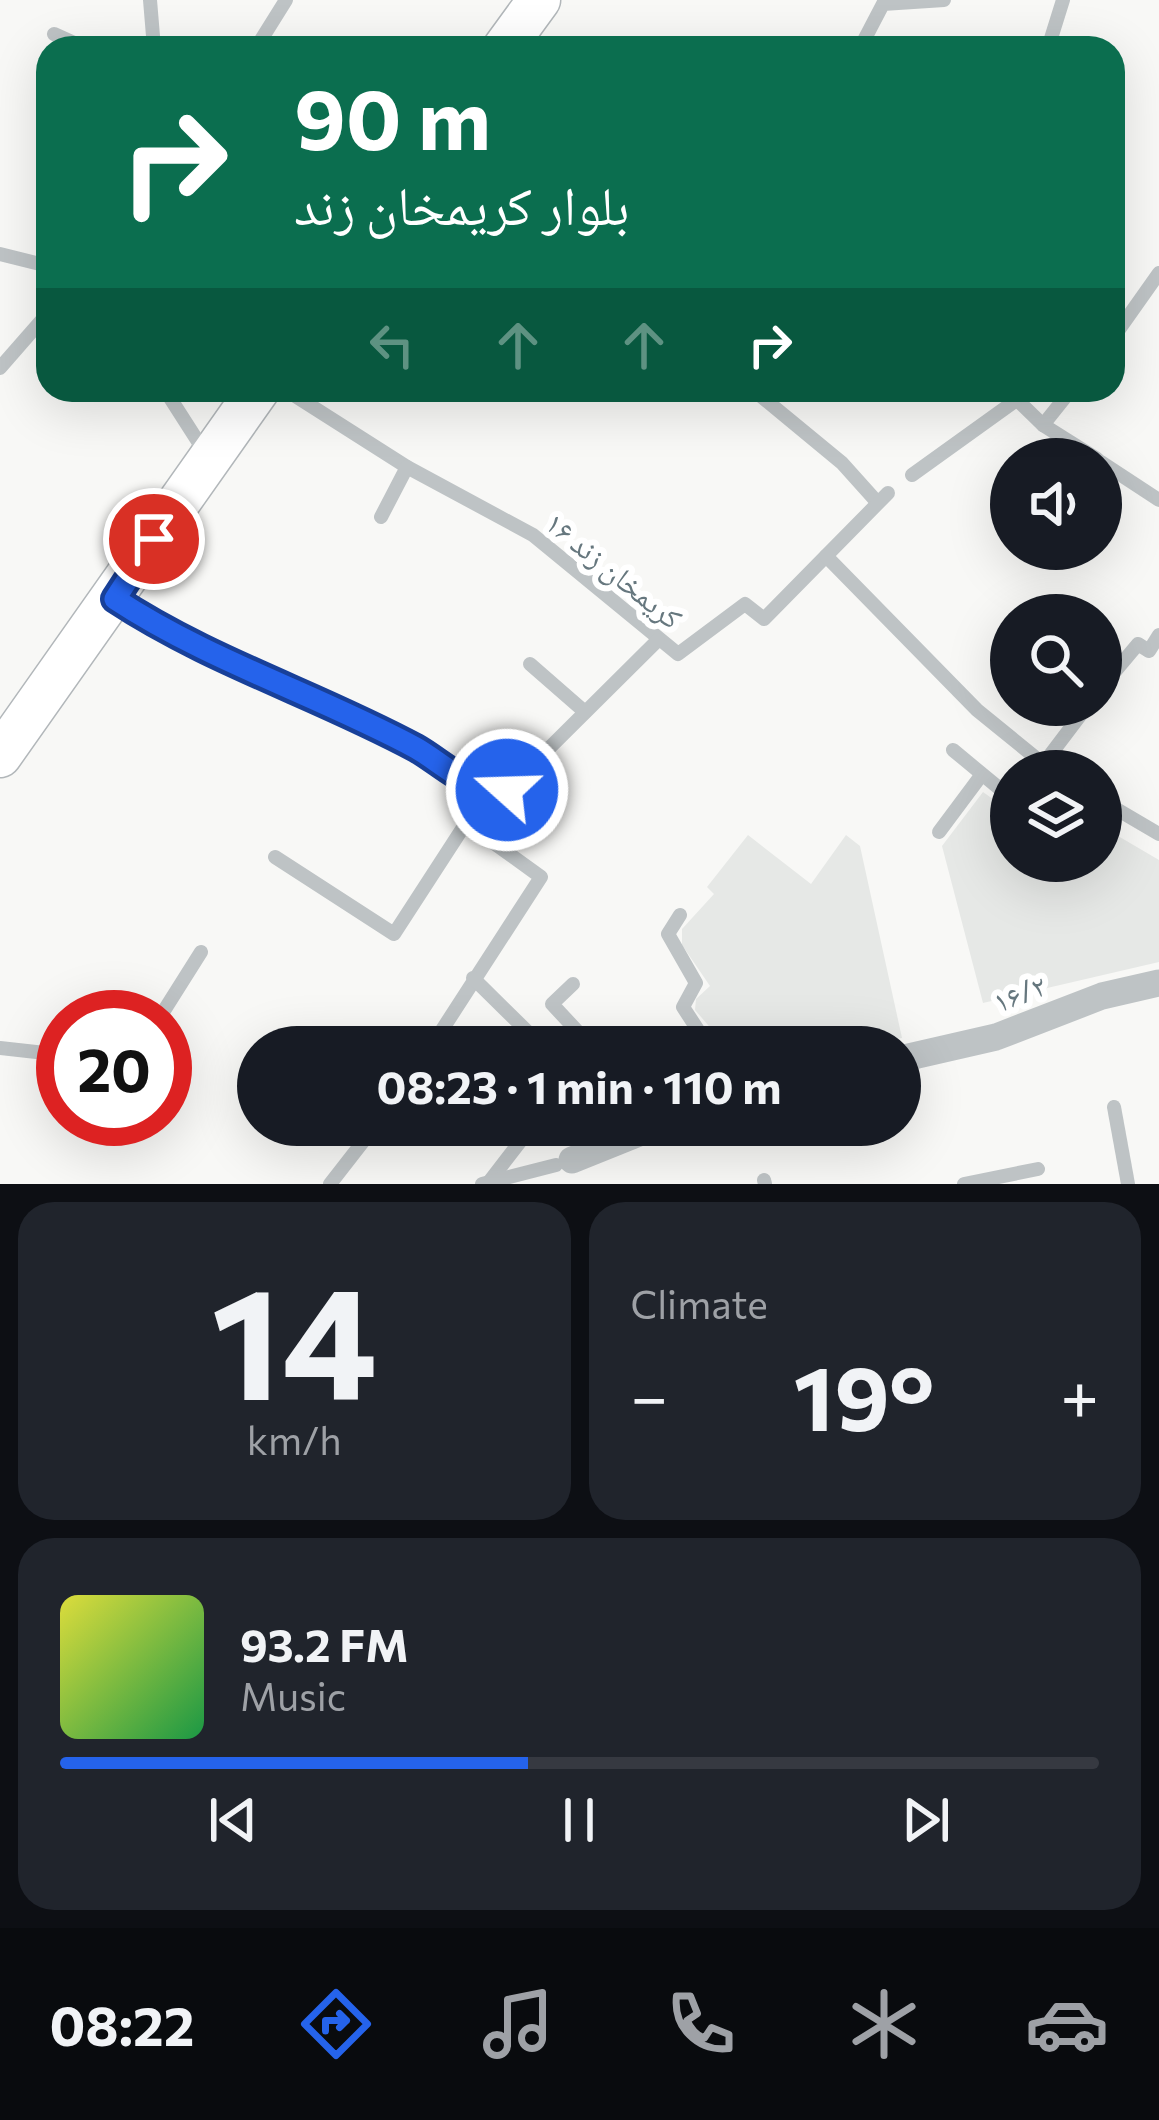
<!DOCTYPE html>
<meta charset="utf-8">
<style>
body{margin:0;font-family:Commissioner,"Noto Naskh Arabic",sans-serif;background:#20242c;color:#f1f3f6;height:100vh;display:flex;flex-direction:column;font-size:45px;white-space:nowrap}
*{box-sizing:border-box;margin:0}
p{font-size:39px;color:#9ea1a6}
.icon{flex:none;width:66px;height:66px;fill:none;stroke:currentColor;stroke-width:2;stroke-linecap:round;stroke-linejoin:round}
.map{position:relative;height:1184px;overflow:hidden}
.sheet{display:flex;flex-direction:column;gap:18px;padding:18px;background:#0d0f14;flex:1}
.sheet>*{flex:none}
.guide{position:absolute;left:36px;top:36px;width:1089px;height:366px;border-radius:36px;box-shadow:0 12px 48px #0002;background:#0b6e4f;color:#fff;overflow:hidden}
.controls{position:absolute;left:990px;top:438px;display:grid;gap:24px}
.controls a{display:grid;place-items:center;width:132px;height:132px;border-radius:50%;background:#171b24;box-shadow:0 12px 48px #0002;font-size:60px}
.speed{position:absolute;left:36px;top:990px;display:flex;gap:24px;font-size:60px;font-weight:700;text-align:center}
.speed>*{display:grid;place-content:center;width:156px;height:156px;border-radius:50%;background:#171b24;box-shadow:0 12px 48px #0002;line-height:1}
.speed .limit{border:18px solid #d22;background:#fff;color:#111}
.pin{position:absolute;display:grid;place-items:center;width:102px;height:102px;color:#fff;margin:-51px;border:6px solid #fff;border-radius:50%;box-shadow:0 3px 12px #0007}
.me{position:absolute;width:132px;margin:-66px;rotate:290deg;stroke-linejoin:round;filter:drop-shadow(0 0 9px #0008)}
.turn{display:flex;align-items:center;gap:42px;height:252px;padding:0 60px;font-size:54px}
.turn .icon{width:156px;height:156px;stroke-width:2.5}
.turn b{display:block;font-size:84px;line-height:102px}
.lanes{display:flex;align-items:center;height:114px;padding:0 60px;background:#0003;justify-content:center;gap:60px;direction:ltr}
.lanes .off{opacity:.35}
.big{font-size:90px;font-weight:700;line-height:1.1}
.sheet .tile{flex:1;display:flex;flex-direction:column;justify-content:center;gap:18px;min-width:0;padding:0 42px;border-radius:36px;background:#20242c}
.sheet .dial{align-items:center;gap:0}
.dial b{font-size:156px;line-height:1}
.song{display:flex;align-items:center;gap:36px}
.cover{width:144px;height:144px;border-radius:18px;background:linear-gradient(135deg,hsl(60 70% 55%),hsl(140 70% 35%))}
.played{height:12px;border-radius:6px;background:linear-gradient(90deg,#2563eb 45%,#363941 45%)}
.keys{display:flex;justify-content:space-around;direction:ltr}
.heat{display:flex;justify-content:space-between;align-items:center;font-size:66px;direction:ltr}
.sheet .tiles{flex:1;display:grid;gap:18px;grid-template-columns:1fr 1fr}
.tile:last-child{grid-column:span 2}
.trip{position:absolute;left:237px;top:1026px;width:684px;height:120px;border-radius:60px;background:#171b24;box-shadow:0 12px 48px #0002;font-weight:700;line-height:120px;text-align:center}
.menu{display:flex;height:192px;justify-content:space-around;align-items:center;background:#090b0e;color:#9ea1a6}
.menu .icon{width:84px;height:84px}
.menu .current{color:#2563eb}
.menu b{font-size:54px;color:#f1f3f6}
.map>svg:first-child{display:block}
.built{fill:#e6e8e6}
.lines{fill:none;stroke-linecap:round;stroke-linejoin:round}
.primary-casing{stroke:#b2b7ba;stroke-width:45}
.lane{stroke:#bec3c5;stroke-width:14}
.street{stroke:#bec3c5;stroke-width:27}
.primary{stroke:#fff;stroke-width:42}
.route-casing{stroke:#184099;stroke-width:30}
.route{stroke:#2563eb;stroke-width:21}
.labels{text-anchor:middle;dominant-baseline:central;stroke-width:12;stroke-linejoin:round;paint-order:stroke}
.street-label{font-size:30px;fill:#66777e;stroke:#fff}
</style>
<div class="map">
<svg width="1159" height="1184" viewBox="0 0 1159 1184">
<rect width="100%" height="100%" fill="#f8f8f6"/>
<g class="built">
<polygon points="983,792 1011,812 1011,861 1101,861 1101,826 1159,860 1159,962 983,1003 942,846"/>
<polygon points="748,835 811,884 846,835 860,846 902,1038 860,1047 727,1047 695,1010 696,999 710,986 682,945 682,929 714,894 707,887"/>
</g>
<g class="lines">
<g class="primary-casing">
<g id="primary">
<polyline points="504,48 539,0"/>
<polyline points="0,756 258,390"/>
</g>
</g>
<g class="lane">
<polyline points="150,0 154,48"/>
<polyline points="54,34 85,48"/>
<polyline points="256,48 286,0"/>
<polyline points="860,48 883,4 944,0"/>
<polyline points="1048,48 1063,0"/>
<polyline points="0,254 48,266"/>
<polyline points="1113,338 1159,273"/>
<polyline points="0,368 48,313"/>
<polyline points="165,390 206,454"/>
<polyline points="286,390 407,467 533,535 678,654 745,604 764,619 826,556"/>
<polyline points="1007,390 1043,425 1097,459"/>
<polyline points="756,392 842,463 877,502"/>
<polyline points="1043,425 1071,390"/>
<polyline points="1101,462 1159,500"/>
<polyline points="912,475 1015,401"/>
<polyline points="888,493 826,556 977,710 1052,771"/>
<polyline points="381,517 407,467"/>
<polyline points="118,602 158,628 414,747 496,793 507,790 658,640"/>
<polyline points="530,664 585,712"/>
<polyline points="1101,688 1138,644 1149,651 1159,635"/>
<polyline points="953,750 1011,798"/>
<polyline points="1038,771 1088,705"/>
<polyline points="1101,800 1159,834"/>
<polyline points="939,832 980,777"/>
<polyline points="275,857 394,934 466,823 541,877 431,1047"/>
<polyline points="680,915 668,934 696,983 683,1007 709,1047"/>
<polyline points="473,978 543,1047"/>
<polyline points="573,984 552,1004 592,1047"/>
<polyline points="160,1017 201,952"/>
<polyline points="0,1048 63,1055"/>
<polyline points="1114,1107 1128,1184"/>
<polyline points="764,1180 765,1184"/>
<polyline points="489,1182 533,1125"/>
<polyline points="330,1184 376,1125"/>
<polyline points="482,1184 556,1165"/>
<polyline points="964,1184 1038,1169"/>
</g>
<g class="street">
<polyline points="900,1059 996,1037 1102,996 1159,983"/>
<polyline points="572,1160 659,1125"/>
</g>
<use href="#primary" class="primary"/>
</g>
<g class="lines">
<g class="route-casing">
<path id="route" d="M154,539L115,599C209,661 318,695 416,748C441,762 478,798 507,790"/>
</g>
<use href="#route" class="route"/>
</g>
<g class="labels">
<g class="street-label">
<text transform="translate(615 569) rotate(39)">کریمخان زند ۱۶</text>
<text transform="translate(1019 992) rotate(-21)">۱۶/۲</text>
</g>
</g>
</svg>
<div class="controls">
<a><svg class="icon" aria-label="sound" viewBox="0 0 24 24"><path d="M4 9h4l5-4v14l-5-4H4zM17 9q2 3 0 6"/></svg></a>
<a><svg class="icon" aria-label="search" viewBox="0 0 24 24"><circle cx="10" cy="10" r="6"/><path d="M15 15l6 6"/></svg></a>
<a><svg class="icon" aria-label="layers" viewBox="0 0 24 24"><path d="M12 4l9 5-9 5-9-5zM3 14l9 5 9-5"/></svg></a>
</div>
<div class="speed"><div class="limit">20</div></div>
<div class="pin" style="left:154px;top:539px;background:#d93025"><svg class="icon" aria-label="arrive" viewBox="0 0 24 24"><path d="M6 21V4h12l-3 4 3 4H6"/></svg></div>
<svg class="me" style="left:507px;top:790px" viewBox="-20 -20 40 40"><circle r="17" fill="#2563eb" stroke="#fff" stroke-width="3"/><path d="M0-11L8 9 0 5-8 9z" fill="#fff"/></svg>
<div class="trip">08:23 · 1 min · 110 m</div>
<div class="guide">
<div class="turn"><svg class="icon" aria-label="right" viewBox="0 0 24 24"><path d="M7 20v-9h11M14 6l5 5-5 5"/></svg><div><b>90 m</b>بلوار کریمخان زند</div></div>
<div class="lanes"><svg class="icon off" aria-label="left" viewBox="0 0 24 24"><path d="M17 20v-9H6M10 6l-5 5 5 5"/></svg><svg class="icon off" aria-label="ahead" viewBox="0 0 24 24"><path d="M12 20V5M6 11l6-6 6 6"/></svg><svg class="icon off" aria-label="ahead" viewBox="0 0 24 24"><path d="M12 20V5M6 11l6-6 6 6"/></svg><svg class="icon" aria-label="right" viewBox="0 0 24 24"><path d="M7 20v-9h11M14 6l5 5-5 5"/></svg></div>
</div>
</div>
<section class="sheet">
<div class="tiles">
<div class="tile dial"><b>14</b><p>km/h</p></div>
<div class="tile"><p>Climate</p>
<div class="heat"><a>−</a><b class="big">19°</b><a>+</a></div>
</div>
<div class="tile">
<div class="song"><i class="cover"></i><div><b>93.2 FM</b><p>Music</p></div></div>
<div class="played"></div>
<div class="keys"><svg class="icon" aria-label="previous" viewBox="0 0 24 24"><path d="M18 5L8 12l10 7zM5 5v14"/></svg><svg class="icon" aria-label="pause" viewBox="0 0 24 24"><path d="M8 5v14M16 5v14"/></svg><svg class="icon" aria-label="next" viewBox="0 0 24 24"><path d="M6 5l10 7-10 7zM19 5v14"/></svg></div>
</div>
</div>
</section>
<nav class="menu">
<b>08:22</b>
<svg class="icon current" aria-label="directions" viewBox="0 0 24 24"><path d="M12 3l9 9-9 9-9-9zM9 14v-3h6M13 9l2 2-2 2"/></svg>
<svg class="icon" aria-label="music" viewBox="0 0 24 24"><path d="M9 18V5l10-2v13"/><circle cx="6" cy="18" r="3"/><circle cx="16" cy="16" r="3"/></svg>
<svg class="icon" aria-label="phone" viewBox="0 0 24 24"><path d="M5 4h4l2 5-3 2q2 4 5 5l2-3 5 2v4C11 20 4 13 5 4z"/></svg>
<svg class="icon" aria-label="climate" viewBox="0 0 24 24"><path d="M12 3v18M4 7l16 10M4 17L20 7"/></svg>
<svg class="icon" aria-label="car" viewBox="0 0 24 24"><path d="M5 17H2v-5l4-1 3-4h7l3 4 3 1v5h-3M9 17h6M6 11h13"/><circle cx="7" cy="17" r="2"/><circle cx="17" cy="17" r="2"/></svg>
</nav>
